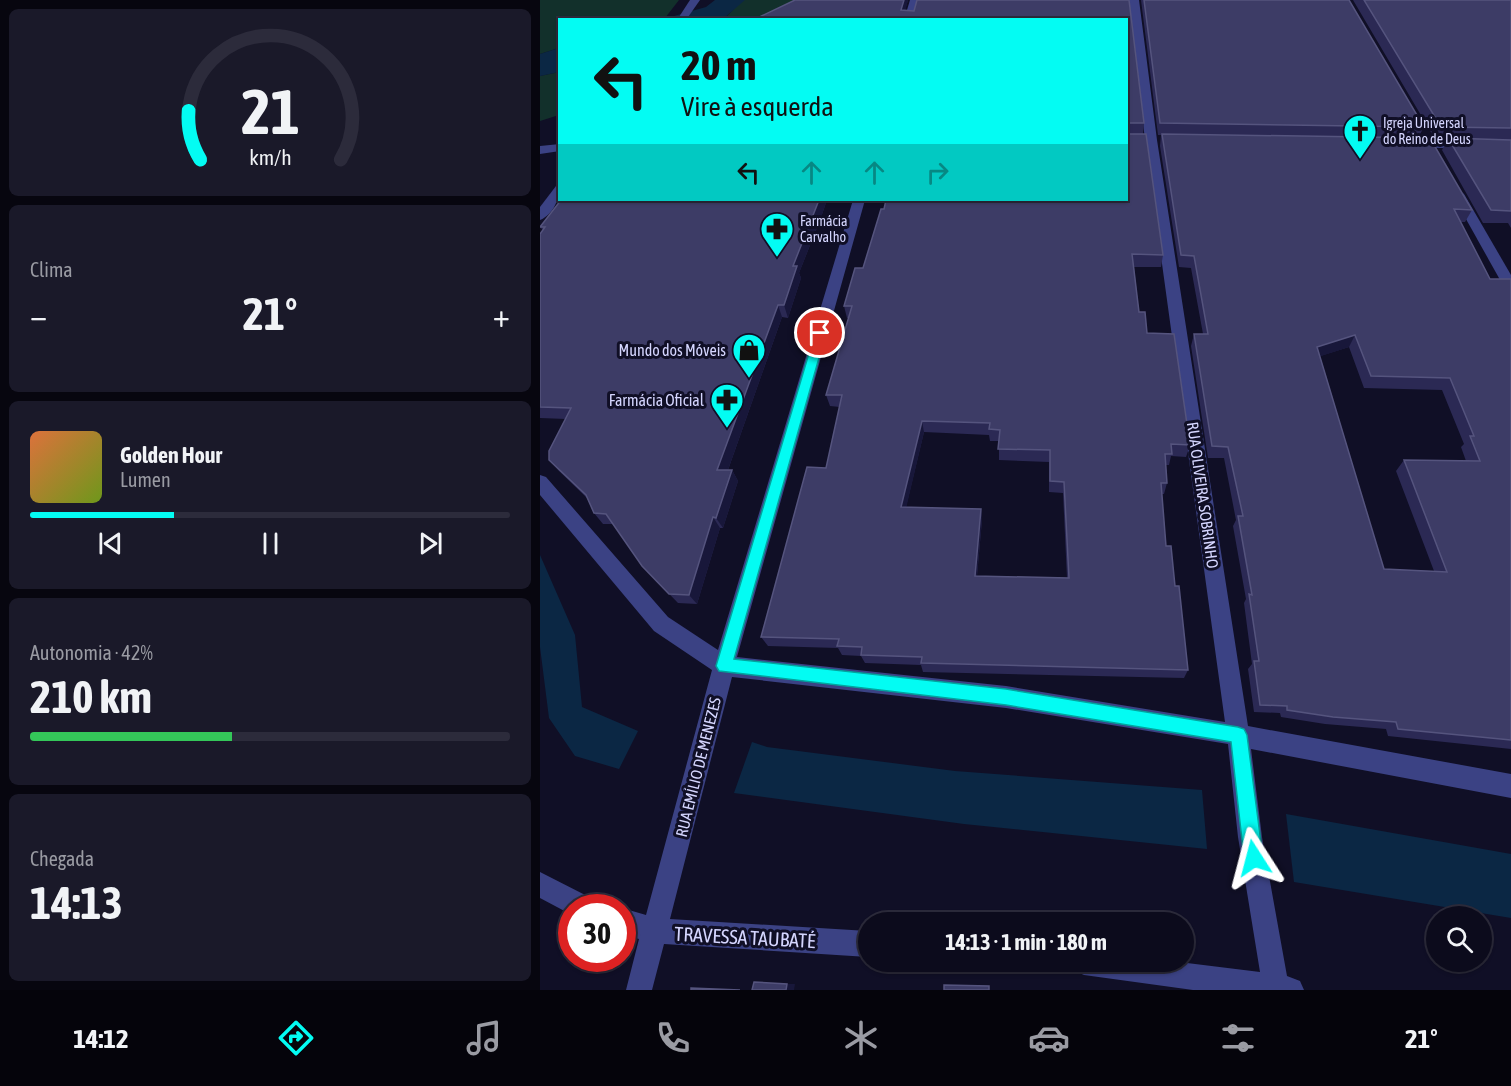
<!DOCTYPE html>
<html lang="pt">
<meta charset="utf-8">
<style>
body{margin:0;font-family:"Asap Condensed",sans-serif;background:#1a1929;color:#f1f3f6;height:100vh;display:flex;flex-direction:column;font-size:22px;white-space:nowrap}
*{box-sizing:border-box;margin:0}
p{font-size:20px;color:#9a9ba3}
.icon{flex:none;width:33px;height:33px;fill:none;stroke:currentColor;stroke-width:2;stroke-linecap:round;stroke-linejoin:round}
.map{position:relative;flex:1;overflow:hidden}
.sheet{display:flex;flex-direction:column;gap:9px;padding:9px;background:#07060f;width:540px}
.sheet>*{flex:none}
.guide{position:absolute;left:18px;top:18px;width:570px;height:183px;border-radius:0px;box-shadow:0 2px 4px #0004,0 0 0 2px #2c2b3b;background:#03fcf3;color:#111;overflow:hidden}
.buttons{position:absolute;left:886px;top:906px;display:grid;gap:12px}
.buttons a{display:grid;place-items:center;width:66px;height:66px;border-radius:50%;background:#0c0b1c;box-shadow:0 2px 4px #0004,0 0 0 2px #2c2b3b;font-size:30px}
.speed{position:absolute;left:18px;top:894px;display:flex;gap:12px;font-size:30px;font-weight:700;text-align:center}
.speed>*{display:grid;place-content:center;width:78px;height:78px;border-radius:50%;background:#0c0b1c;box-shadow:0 2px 4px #0004,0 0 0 2px #2c2b3b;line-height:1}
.speed .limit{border:9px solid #d22;background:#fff;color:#111}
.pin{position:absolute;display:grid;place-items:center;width:51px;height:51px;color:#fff;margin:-26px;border:3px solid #fff;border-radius:50%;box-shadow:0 2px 6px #0007}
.me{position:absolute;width:66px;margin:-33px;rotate:351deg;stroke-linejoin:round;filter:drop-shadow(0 0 4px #0008)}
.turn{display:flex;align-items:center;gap:21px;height:126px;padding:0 24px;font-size:27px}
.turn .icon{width:78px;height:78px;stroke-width:2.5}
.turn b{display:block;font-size:42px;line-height:51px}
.lanes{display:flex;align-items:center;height:57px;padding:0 24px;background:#0003;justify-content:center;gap:30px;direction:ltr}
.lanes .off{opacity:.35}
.big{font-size:45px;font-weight:700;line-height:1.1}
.sheet .widget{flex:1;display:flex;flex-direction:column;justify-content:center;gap:9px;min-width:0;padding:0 21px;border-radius:9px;background:#1a1929}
.sheet .dial{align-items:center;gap:0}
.dial svg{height:156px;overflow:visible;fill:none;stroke:#2c2b3b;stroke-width:7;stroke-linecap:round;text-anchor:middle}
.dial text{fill:#f1f3f6;stroke:none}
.song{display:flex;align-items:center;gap:18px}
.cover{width:72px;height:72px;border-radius:9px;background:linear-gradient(135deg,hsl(20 70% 55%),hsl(80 70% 35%))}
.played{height:6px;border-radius:3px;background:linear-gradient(90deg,#03fcf3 30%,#2c2b3b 30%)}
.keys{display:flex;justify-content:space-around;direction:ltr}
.heat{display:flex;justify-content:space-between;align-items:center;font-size:33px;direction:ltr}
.charge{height:9px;border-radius:4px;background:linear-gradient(90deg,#34c759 42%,#2c2b3b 0)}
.trip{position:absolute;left:318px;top:912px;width:336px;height:60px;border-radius:30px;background:#0c0b1c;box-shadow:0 2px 4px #0004,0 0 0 2px #2c2b3b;font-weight:700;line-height:60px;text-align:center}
.tab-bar{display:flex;height:96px;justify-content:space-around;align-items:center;background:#05040b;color:#9a9ba3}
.tab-bar .icon{width:42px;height:42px}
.tab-bar .active{color:#03fcf3}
.tab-bar b{font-size:27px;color:#f1f3f6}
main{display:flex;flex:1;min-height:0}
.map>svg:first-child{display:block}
.green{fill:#12302b}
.water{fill:#0b2744}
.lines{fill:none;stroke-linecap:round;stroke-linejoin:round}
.minor{fill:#3b4284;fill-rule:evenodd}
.wall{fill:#2b2954;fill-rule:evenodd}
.shaded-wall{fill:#18173a}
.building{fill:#3d3c66;stroke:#55547e;stroke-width:1.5;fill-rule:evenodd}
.route{fill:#03fcf3;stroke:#02a49e;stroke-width:1.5}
.labels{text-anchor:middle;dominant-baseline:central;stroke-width:6;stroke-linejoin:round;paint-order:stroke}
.far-poi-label{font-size:14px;fill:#d5d6ff;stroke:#100f26;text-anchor:start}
.poi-label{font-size:16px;fill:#d5d6ff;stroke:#100f26;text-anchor:end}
.street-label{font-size:16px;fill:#d5d6ff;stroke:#100f26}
.near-street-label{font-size:20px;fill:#d5d6ff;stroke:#100f26}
</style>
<main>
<section class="sheet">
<div class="widget dial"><svg viewBox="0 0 100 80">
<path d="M14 69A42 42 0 1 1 86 69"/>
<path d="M14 69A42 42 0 0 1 8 44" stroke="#03fcf3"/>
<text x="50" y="56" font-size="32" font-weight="700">21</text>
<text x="50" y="72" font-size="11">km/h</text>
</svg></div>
<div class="widget"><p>Clima</p>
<div class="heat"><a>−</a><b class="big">21°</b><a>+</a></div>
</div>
<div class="widget">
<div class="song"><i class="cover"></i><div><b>Golden Hour</b><p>Lumen</p></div></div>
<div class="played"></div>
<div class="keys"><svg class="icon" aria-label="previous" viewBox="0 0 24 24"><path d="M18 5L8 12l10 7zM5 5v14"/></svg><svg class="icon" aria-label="pause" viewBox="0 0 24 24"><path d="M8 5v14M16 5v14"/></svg><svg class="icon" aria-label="next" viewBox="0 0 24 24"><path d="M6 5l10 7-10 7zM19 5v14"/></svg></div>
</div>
<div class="widget"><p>Autonomia · 42%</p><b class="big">210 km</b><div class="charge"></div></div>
<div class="widget"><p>Chegada</p><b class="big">14:13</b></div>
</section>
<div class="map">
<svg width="971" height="990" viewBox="0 0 971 990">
<rect width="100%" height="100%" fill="#100f26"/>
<g class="green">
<polygon points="0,0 139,0 125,18 120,19 20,20 19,48 0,54"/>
<polygon points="203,0 267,0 239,19 183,20"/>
<polygon points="19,72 19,115 0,121 0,76"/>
</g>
<g class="water">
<polygon points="175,0 205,0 183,19 120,20 166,7"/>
<polygon points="19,48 19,72 0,76 0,54"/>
<polygon points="0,555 35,635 42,707 98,731 79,769 35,756 9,718 0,647"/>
<polygon points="212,742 227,747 415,771 662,790 667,849 424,824 194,793"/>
<polygon points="746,814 971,854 971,918 754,882"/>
</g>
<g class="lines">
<g class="minor">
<polygon points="150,0 160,0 146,20 137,20"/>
<polygon points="370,0 380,0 374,20 364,20"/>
<polygon points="589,0 599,0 617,140 708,726 971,774 971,798 711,749 722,837 747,976 760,981 764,990 653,990 544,975 535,971 531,962 639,962 720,972 698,837 688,744 466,708 192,677 130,919 328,931 328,957 124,944 112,990 86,990 99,939 82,934 82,908 106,915 172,670 114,631 0,495 0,475 6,477 128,617 178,650 313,200 325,200 197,657 466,686 685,722 605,140"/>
<polygon points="870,141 971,142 971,150 866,147 864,145"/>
<polygon points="20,144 20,151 0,154 0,146"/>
<path d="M20,185C20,198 13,215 0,220V207L16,186Z"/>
<polygon points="918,190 924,194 971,275 971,292 964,287 912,194"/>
<polygon points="0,872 53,899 56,908 32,908 32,915 0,898"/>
</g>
</g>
<g class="wall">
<path d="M255,0H368L365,10L374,11L377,0H589L604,123L603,134H606L623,255L621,267H594L599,312H605L607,333L634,334L650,445L646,457L631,456L629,465H626L627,483L624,494H622L626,546H631L635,586H639L648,670L644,678L383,672L381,665L325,663L321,656L302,655L298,648L228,646L221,637L267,467L286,468L300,407L290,406L286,395L309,318H307L304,306L315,268H323L341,209H344L346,200H586V20H213ZM384,432L449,435L450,441H459V460L509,462V492L523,493L527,578L437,576L442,520L441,509L366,507Z"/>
<path d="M601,0H809L884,127L878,138L932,210L925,222H920L950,279H971V749L848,736L846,729L785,724L741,717L740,713L714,712L708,669L712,664L704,603L706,599L693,526L696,520L684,458H668L651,346L654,334H663L651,268L639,267L620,146L621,135H618ZM809,347L824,388L902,390L924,444L921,447L926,461L864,460L856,471L894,571L844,569L780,356Z"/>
<polygon points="813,0 971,0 971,228 968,223 943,223 902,150 908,139 895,139"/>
<polygon points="21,200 287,200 280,220 259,273 261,278 248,318 242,317 188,470 192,470 198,481 183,528 180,528 157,604 138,603 102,566 73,524 63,524 54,513 47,498 19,471 9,460 26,419 0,418 0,234 3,230 0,227"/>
</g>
<g class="shaded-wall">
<polygon points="364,0 368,0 363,20 361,10"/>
<polygon points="279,200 287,200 280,220 259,273 261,278 248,318 244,305 253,266"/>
<polygon points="238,305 242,317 184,481 177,470"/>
<polygon points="815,335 809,347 772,359 777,347"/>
<polygon points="382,421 384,432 364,517 361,507"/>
<polygon points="192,470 198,481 183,528 176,518"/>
<polygon points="441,509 442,520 436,585 435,576"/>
<polygon points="173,517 180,528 157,604 149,595"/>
<polygon points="247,984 255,984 254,990 246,990"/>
</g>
<g class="building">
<polygon points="255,0 364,0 361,10 374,11 377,0 589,0 604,123 586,123 586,20 213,20"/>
<polygon points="604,0 809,0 884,127 620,123"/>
<polygon points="824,0 971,0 971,128 901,127"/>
<path d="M586,133L587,134H606L623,255L592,254L599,312H605L607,333L634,334L650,445L631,444L632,454H625L627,483H621L626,546H631L635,586H639L648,670L381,663L382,657L321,655L322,647L297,646L299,639L221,637L267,467L286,468L302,395H286L312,306H304L315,268H323L341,209H344L346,200H586ZM382,421L450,423L449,429L460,430L458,449L510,450V481L524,482L529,578L435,576L441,509L361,507Z"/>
<path d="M622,134L890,138L932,210L914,209L950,279H971V740L858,729L856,722L793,717L747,710V706L720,705L714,661H719L709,594L712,595L698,516H703L688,447L672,446L654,334H668L654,256L641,255ZM815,335L831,376L910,378L934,436H930L940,461L864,460L907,572L844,569L777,347Z"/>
<polygon points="908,138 971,140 971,211 951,210"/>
<polygon points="21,200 279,200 253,266 257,266 244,305 238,305 177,470 192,470 176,518 173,517 149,595 129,594 102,566 66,514 54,513 46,495 9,460 9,451 31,408 0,407 0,234 5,227 0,227"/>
<polygon points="214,982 247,984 246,990 212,990"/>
<polygon points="404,985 449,986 449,990 404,990"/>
<polygon points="151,988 200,990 151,990"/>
</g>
<polygon class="route" points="280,329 286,333 194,659 466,689 698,727 704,729 707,735 723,858 720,865 714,867 707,865 704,858 691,742 466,705 179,671 176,666 275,333"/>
<defs>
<g id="church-pin" transform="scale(1.725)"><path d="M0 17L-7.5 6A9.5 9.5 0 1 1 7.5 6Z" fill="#03fcf3" stroke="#100f26"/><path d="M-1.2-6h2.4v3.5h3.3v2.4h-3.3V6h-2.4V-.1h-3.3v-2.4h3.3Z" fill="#111"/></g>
<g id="pharmacy-pin" transform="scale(1.725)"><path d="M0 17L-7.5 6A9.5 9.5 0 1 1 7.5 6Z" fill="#03fcf3" stroke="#100f26"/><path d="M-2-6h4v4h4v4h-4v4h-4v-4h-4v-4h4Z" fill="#111"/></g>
<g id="shop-pin" transform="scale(1.725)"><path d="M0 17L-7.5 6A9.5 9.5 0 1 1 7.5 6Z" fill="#03fcf3" stroke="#100f26"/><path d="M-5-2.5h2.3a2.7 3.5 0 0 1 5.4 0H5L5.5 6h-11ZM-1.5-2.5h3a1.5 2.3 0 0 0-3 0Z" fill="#111"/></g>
</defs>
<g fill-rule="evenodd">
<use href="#church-pin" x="820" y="131"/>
<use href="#pharmacy-pin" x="237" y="229"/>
<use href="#shop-pin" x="209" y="350"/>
<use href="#pharmacy-pin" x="187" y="400"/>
</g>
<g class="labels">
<g class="far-poi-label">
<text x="843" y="123">Igreja Universal<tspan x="843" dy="16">do Reino de Deus</tspan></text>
<text x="260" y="221">Farmácia<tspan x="260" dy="16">Carvalho</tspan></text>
</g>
<g class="poi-label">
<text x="186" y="350">Mundo dos Móveis</text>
<text x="164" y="400">Farmácia Oficial</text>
</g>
<g class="street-label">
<text transform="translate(663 495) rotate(82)">RUA OLIVEIRA SOBRINHO</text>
<text transform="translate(158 767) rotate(-76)">RUA EMÍLIO DE MENEZES</text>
</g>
<g class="near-street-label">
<text transform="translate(205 937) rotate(3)">TRAVESSA TAUBATÉ</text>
</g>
</g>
</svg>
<div class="buttons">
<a><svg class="icon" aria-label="search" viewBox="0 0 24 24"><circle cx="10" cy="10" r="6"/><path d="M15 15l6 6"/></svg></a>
</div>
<div class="speed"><div class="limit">30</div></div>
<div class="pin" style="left:280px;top:333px;background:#d93025"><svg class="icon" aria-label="arrive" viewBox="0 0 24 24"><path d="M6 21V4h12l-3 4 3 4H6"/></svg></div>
<svg class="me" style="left:714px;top:858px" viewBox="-20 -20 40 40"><path d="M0-17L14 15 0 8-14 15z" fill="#03fcf3" stroke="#fff" stroke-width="4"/></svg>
<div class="trip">14:13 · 1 min · 180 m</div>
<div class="guide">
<div class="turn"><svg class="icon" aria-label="left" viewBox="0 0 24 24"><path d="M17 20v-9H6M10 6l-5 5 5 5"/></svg><div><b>20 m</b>Vire à esquerda</div></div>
<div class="lanes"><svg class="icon" aria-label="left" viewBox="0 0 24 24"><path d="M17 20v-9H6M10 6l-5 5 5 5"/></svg><svg class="icon off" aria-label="ahead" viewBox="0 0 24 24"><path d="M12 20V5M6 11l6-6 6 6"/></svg><svg class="icon off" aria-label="ahead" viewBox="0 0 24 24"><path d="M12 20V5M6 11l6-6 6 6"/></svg><svg class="icon off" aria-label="right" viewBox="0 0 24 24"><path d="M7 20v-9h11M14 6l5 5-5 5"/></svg></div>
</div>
</div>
</main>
<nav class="tab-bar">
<b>14:12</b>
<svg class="icon active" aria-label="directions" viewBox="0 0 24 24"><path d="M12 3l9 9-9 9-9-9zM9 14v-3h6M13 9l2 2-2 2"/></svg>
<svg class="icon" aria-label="music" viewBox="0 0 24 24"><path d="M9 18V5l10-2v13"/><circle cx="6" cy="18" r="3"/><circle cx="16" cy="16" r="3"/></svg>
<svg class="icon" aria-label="phone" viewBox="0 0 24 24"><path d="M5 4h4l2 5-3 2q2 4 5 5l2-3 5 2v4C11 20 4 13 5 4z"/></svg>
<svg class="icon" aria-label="climate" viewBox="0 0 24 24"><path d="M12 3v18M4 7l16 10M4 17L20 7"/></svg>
<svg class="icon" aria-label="car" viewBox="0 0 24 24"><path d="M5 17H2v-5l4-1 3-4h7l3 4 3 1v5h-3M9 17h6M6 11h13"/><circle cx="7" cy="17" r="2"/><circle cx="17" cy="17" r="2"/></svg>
<svg class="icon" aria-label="filters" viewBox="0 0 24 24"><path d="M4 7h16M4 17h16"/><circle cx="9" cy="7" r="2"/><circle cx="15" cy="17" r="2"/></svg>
<b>21°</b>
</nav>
